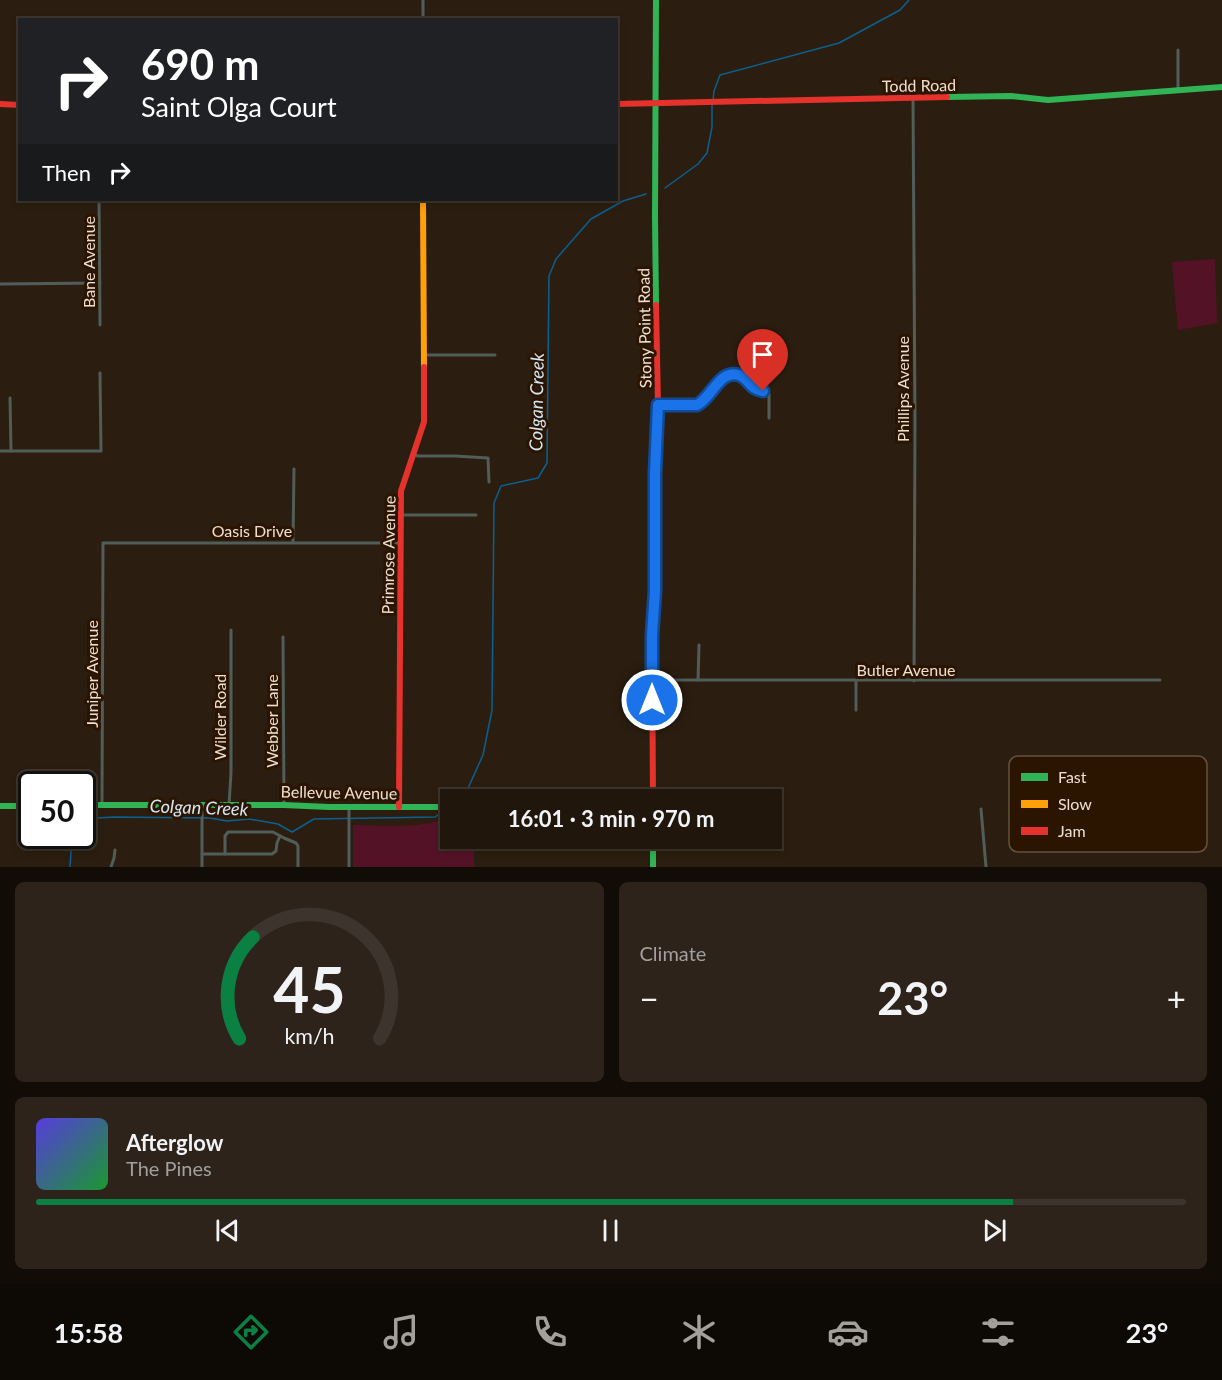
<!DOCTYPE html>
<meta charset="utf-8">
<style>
body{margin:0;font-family:Lato,sans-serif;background:#2d231a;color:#f1f3f6;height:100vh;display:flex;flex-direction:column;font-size:22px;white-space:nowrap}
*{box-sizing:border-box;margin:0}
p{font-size:20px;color:#a29f9d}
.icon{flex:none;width:33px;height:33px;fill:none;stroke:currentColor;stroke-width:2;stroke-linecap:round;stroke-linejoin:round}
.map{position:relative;height:867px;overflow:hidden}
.panel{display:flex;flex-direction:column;gap:15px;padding:15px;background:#120c07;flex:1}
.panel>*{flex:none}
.guide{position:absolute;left:18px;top:18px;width:600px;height:183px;border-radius:0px;box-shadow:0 3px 9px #0003,0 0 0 2px #3d352d;background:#202124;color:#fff;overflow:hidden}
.speed{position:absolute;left:18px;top:771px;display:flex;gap:12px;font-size:30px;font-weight:700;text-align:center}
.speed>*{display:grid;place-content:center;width:78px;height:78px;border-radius:50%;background:#20160c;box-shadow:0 3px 9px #0003,0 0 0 2px #3d352d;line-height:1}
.speed .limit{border:3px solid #111;border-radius:9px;background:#fff;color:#111}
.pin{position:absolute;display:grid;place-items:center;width:51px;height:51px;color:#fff;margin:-62px -26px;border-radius:50% 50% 50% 0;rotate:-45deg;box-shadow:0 0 6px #0007}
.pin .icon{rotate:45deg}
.me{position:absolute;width:66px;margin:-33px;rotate:0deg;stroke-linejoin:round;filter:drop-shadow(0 0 4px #0008)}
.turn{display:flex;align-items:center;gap:21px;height:126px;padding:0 24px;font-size:27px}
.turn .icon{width:78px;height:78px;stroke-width:2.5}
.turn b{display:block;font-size:42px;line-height:51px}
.then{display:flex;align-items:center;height:57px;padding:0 24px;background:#0003;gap:12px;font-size:22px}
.big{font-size:45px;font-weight:700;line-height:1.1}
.panel .widget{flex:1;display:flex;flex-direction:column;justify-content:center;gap:9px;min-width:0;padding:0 21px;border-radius:9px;background:#2d231a}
.panel .dial{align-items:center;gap:0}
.dial svg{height:156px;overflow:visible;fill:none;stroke:#3d352d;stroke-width:7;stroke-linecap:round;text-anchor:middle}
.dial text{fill:#f1f3f6;stroke:none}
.song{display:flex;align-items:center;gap:18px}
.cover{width:72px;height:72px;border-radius:9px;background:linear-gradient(135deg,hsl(250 70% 55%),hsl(130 70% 35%))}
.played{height:6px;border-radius:3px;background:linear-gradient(90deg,#0b8043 85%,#3d352d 85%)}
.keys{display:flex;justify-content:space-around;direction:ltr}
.heat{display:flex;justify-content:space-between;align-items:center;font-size:33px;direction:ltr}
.panel .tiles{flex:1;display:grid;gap:15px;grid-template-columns:1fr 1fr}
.widget:last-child{grid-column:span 2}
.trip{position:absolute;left:440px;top:789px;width:342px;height:60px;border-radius:0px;background:#20160c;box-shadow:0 3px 9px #0003,0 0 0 2px #3d352d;font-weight:700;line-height:60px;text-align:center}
.dock{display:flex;height:96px;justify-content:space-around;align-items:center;background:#0d0905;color:#a29f9d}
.dock .icon{width:42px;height:42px}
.dock .active{color:#0b8043}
.dock b{font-size:27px;color:#f1f3f6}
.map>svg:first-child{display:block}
.green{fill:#541227}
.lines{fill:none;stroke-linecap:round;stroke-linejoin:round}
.stream{stroke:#0b6091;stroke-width:1.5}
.street{stroke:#505d58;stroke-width:3}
.fast{stroke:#30b455;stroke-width:6}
.slow{stroke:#ff9f0a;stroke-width:6}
.jam{stroke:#e5322d;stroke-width:6}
.route-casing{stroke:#114b97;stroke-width:15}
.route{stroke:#1a73e8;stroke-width:10}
.labels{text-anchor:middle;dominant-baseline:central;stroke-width:6;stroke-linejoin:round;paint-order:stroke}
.street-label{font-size:16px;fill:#efdfd1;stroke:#2b1500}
.water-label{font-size:18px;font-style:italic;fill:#d4e7f7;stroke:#2b1500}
.key{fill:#2b1500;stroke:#66523f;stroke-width:1.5}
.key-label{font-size:16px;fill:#efdfd1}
</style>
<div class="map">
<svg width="1222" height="867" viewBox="0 0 1222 867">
<rect width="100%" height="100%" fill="#2b1e10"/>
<g class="green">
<polygon points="1215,259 1217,323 1178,330 1172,262"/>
<path d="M450,815V838L474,839V867H353V825C377,825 431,830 450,815Z"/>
</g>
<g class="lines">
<g class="stream">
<polyline points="713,100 714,91 720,75 839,43 900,10 909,0"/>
<polyline points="665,188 698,164 707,153 712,127 712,105"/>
<polyline points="459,800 465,795 483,755 492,710 494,503 501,486 538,478 547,463 549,276 556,259 591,219 623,201 646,194"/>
<polyline points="82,822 87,819 96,818 115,817 210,818 227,821 249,819 278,824 292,832 314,819 435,817 446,809"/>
<polyline points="70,867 72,836"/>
</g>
<g class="street">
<polyline points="423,20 423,0"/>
<polyline points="1178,50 1178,89"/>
<polyline points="913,98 915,422 914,681"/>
<polyline points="99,200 100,325"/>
<polyline points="0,284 100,283"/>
<polyline points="424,355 495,355"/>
<polyline points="10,398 11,451"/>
<path d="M659,405H697C712,398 721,365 742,376C748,379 750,386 756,389C761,391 764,391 769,394V418"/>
<polyline points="0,451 101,451 100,373"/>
<polyline points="413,454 418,456 455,456 488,458 489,482"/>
<polyline points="401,515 476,515"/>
<polyline points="293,542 294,469"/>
<polyline points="283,637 284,805"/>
<polyline points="652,680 1160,680"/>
<polyline points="698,680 699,645"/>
<polyline points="856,681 856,710"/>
<polyline points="102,804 103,543 401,543"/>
<polyline points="229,805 231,773 231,630"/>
<polyline points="202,806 202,867"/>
<polyline points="349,807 349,867"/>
<polyline points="981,809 986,867"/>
<polyline points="202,854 272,854 276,851 277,843 280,836"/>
<polyline points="225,854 225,836 228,832 273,832 284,838 296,843 298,846 298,867"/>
<polyline points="111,867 114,858 115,850"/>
</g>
<g class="fast">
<polyline points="656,0 655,216 656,305"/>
<polyline points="947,97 1011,96 1048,100 1222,87"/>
<polyline points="82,805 284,805 329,807 450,807"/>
<polyline points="0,806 32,806"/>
<polyline points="653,838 653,867"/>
</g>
<polyline class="slow" points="423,200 424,367"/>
<g class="jam">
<polyline points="0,104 20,105"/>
<polyline points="616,104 947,97"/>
<polyline points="653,800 652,635 655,591 655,473 658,405 656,305"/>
<polyline points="399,807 401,491 424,422 424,367"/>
</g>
</g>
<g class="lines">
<g class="route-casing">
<path id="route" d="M652,700V635L655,591V473L658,405H697C712,398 719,369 739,375C750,379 748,388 763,391"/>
</g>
<use href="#route" class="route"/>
</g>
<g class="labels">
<g class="street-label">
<text transform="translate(919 85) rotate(-1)">Todd Road</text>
<text transform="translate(88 262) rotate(-90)">Bane Avenue</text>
<text transform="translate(644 328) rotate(-91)">Stony Point Road</text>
<text transform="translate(902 389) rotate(-90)">Phillips Avenue</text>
<text x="252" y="530">Oasis Drive</text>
<text transform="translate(388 555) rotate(-89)">Primrose Avenue</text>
<text x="906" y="669">Butler Avenue</text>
<text transform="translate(91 674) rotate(-90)">Juniper Avenue</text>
<text transform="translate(219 717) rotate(-90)">Wilder Road</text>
<text transform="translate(271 721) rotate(-90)">Webber Lane</text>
<text transform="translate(339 792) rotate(1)">Bellevue Avenue</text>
</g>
<g class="water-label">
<text transform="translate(536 402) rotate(-89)">Colgan Creek</text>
<text transform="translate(199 807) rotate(2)">Colgan Creek</text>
</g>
</g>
<rect x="1009" y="756" width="198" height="96" rx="9" class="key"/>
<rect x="1021" y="773" width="27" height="8" fill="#30b455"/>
<rect x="1021" y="800" width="27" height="8" fill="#ff9f0a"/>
<rect x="1021" y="827" width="27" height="8" fill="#e5322d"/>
<g class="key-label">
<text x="1058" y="783">Fast</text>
<text x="1058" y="810">Slow</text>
<text x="1058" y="837">Jam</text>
</g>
</svg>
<div class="speed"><div class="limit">50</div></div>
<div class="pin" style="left:763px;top:391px;background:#d93025"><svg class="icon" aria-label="arrive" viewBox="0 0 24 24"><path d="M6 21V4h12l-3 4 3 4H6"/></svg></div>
<svg class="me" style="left:652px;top:700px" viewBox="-20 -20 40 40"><circle r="17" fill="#1a73e8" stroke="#fff" stroke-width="3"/><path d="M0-11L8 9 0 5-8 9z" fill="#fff"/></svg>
<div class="trip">16:01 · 3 min · 970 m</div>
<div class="guide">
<div class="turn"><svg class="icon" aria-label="right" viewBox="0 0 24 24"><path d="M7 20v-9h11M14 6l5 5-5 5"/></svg><div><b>690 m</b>Saint Olga Court</div></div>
<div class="then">Then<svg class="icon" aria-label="right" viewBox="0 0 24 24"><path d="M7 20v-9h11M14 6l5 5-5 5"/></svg></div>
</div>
</div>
<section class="panel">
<div class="tiles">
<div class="widget dial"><svg viewBox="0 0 100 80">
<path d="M14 69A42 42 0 1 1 86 69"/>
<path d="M14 69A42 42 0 0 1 21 17" stroke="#0b8043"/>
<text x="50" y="56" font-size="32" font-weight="700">45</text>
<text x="50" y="72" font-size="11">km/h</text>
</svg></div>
<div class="widget"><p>Climate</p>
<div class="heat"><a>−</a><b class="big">23°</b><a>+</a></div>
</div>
<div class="widget">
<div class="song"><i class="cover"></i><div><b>Afterglow</b><p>The Pines</p></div></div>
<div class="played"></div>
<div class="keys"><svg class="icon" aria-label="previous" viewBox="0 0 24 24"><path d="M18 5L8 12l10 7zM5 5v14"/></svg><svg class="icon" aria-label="pause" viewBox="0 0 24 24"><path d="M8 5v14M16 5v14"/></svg><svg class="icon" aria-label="next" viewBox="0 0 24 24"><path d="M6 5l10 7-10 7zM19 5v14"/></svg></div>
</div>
</div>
</section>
<nav class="dock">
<b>15:58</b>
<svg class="icon active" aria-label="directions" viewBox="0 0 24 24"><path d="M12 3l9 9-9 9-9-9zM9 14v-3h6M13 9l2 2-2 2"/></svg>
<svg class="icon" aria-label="music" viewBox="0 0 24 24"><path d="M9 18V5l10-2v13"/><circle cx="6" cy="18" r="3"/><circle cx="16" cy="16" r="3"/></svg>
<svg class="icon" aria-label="phone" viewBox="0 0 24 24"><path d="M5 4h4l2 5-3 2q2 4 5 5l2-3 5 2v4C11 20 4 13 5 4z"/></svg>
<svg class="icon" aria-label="climate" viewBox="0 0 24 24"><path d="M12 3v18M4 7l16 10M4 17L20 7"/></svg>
<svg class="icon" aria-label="car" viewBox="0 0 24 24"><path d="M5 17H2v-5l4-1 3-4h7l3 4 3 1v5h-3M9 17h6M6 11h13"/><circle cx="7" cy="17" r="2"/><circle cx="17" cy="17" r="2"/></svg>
<svg class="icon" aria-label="filters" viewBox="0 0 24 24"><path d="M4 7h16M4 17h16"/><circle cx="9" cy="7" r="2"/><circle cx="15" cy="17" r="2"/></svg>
<b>23°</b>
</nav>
